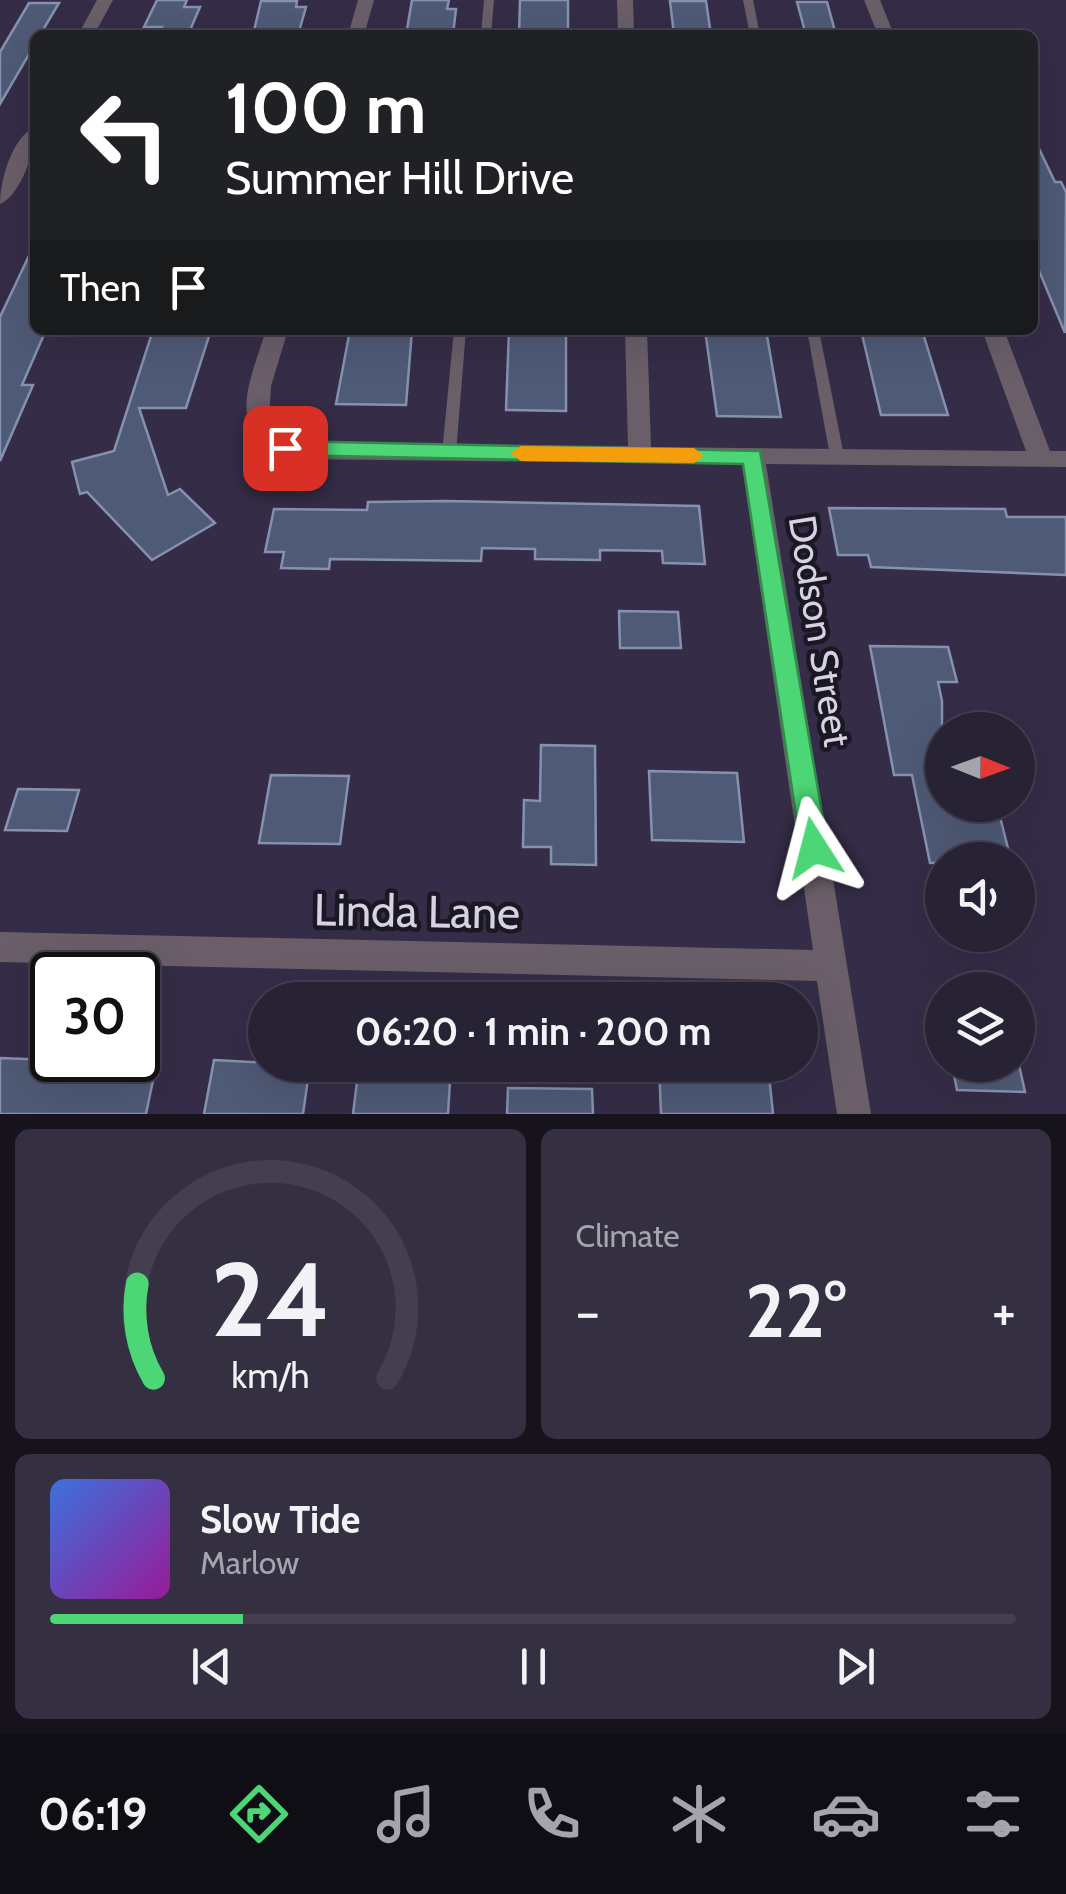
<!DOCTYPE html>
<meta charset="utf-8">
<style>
body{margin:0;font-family:Cabin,sans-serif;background:#342f41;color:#f1f3f6;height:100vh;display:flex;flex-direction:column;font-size:38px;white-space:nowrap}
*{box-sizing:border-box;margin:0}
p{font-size:32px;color:#a5a4ad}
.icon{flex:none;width:55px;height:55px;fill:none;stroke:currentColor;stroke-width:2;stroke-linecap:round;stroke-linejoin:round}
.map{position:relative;height:1114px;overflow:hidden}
.side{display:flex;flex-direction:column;gap:15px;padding:15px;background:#16131d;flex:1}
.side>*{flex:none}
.banner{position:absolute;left:30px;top:30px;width:1008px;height:305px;border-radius:15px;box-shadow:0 10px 40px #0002,0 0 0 2px #443f50;background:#202124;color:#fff;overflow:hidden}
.needle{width:65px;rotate:91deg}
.controls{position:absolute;left:925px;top:712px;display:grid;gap:20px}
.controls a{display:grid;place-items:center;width:110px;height:110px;border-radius:50%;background:#282235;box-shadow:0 10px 40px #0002,0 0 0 2px #443f50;font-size:50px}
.speed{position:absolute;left:30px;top:952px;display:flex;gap:20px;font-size:50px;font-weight:700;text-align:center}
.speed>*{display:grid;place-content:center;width:130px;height:130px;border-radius:50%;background:#282235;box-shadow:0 10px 40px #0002,0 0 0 2px #443f50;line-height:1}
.speed .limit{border:5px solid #111;border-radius:15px;background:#fff;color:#111}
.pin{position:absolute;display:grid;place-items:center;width:85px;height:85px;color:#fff;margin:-42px;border-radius:20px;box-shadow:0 5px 15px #0006}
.me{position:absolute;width:110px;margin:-55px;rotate:351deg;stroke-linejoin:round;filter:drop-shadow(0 0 8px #0008)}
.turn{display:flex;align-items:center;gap:35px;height:210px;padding:0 30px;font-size:45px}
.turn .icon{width:130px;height:130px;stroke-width:2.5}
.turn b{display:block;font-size:70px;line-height:85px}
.then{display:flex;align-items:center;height:95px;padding:0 30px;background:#0003;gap:20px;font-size:38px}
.big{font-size:75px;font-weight:700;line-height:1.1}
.side .widget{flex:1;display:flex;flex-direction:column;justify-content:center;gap:15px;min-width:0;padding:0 35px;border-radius:15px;background:#342f41}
.side .dial{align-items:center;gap:0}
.dial svg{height:260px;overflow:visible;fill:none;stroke:#443f50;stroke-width:7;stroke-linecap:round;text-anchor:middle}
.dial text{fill:#f1f3f6;stroke:none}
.song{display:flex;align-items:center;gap:30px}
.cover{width:120px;height:120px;border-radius:15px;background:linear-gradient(135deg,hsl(220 70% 55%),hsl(300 70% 35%))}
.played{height:10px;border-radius:5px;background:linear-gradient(90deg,#4dd676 20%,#443f50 20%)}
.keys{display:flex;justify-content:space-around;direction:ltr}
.heat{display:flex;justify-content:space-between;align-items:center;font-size:55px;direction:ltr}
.side .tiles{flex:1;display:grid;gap:15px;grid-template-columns:1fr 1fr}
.widget:last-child{grid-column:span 2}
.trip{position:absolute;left:248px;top:982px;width:570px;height:100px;border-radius:50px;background:#282235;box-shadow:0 10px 40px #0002,0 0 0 2px #443f50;font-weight:700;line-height:100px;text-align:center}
.tabs{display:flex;height:160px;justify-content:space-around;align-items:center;background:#100e15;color:#a5a4ad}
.tabs .icon{width:70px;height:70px}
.tabs .current{color:#4dd676}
.tabs b{font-size:45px;color:#f1f3f6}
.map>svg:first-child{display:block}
.building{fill:#4f5a76;stroke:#8591af;stroke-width:2.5}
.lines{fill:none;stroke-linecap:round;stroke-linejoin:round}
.lane{fill:#6a5f69;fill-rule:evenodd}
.street{fill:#6a5f69;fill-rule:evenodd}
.route{fill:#4dd676;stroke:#328b4d;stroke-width:2.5}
.slow{fill:#f59e0b}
.labels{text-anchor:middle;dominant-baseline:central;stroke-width:9;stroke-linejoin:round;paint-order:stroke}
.street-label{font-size:38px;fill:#d6d2e3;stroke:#1b1824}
.near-street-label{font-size:45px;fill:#d6d2e3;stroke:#1b1824}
</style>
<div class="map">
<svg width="1066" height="1114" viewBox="0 0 1066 1114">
<rect width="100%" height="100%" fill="#352d47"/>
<g class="building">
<polygon points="157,0 187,0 184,7 200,7 188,35 159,35 162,27 144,27"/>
<polygon points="412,0 449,0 447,9 456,9 453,35 406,35"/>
<polygon points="520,0 568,0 568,35 519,35"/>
<polygon points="261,1 297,1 296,7 306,7 298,35 253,35"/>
<polygon points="670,1 706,1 711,35 674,35"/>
<polygon points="797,2 827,2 836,35 806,35"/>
<polygon points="29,3 59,3 40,35 35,35 35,44 0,104 0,52"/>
<polygon points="1032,134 1055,182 1061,182 1066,192 1065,333 1032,254"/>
<polygon points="35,243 35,330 46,330 22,385 33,385 0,461 0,317"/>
<polygon points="153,330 211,330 186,408 139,408 168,495 180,489 215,523 152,560 87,492 80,494 72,462 114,451"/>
<polygon points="350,330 412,330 406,405 336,404"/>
<polygon points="509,330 566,330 566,411 506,410"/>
<polygon points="705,330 766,330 781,417 717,416"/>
<polygon points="861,330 922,330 948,415 881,415"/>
<polygon points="446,501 699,506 705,564 663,563 662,551 600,550 600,560 535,559 535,549 482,548 481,561 330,559 329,569 281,568 284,552 265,552 274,509 367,510 368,502"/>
<polygon points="829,508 1005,509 1007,517 1066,517 1066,575 871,567 868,555 838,555"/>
<polygon points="619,611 678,612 681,648 620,648"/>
<polygon points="870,646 948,647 957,682 938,682 942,701 942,805 997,805 1011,860 930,863 912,775 894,775"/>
<polygon points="541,745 595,746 596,865 551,864 551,847 523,847 524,800 540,801"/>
<polygon points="649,771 737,773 744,842 652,840"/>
<polygon points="271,775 349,776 340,844 259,843"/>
<polygon points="18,789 79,790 67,831 5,830"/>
<polygon points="0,1058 52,1060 157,1061 146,1114 0,1114"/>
<polygon points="214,1060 310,1065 303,1114 204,1114"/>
<polygon points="359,1065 451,1065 448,1114 353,1114"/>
<polygon points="659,1065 768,1065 773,1114 661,1114"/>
<polygon points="952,1065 1019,1065 1025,1092 957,1090"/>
<polygon points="508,1088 592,1089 593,1114 507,1114"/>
</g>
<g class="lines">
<g class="lane">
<polygon points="484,0 494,0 491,35 481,35"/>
<polygon points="743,0 753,0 760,35 750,35"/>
<polygon points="454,330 466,330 456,453 449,458 442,453"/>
<polygon points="807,330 819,330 844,456 837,461 830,456"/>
</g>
<g class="street">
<polygon points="97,0 113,0 94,35 78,35"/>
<polygon points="358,0 374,0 364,35 348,35"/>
<polygon points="617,0 633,0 634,35 618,35"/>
<polygon points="864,0 880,0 894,35 878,35"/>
<path d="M35,127C35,150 22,194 0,204C0,180 12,137 35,127Z"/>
<path d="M266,330H288L271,386L269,419L286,438L301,443L628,446L625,330H647L651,447L1026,451L982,330H1004L1050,451H1066V467L766,464L871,1114H837L817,981L0,962V932L813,950L742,464L299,459C221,437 248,388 266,330Z"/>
</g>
</g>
<polygon class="route" points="285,441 760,451 828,848 824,857 814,860 805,857 801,848 743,464 285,455 275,448"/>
<polygon class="slow" points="521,446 694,448 704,456 694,463 521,461 510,453"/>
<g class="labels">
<g class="street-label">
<text transform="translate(820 631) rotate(81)">Dodson Street</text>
</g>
<g class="near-street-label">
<text transform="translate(417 911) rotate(1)">Linda Lane</text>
</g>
</g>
</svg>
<div class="controls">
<a><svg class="needle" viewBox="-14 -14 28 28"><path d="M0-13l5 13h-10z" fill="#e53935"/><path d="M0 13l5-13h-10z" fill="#a5a4ad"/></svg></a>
<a><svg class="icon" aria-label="sound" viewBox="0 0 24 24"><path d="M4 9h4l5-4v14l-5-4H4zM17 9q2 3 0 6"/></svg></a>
<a><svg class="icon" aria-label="layers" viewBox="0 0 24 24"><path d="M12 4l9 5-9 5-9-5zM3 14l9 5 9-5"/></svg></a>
</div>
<div class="speed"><div class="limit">30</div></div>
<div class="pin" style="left:285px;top:448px;background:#d93025"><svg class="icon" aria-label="arrive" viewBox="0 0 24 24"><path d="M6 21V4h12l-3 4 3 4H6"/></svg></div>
<svg class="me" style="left:814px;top:848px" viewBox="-20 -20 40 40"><path d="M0-17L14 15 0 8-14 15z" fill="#4dd676" stroke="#fff" stroke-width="4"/></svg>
<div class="trip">06:20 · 1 min · 200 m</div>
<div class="banner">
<div class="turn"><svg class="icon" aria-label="left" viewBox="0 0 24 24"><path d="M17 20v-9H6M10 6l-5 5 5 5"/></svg><div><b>100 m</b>Summer Hill Drive</div></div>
<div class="then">Then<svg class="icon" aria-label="arrive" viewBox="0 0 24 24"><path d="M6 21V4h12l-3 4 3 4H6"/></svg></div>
</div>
</div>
<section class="side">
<div class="tiles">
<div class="widget dial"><svg viewBox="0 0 100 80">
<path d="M14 69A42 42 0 1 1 86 69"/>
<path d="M14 69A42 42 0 0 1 9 40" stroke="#4dd676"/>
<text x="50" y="56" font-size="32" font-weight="700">24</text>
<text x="50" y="72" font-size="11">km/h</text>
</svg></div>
<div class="widget"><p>Climate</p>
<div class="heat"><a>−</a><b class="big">22°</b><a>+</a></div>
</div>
<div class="widget">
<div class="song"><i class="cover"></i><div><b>Slow Tide</b><p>Marlow</p></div></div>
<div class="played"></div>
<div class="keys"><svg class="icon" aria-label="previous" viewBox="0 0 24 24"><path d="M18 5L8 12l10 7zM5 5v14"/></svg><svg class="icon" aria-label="pause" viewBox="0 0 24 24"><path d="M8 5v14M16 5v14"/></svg><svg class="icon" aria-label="next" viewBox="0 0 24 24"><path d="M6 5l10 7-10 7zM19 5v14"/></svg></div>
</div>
</div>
</section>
<nav class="tabs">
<b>06:19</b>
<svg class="icon current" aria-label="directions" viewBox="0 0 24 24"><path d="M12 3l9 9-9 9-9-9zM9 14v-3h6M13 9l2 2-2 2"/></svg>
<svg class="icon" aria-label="music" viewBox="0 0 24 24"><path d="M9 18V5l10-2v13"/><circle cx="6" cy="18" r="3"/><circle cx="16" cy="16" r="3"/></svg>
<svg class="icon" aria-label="phone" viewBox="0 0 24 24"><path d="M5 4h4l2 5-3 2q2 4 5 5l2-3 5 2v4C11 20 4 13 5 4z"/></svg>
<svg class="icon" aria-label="climate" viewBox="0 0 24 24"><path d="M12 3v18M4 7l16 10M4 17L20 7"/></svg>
<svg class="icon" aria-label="car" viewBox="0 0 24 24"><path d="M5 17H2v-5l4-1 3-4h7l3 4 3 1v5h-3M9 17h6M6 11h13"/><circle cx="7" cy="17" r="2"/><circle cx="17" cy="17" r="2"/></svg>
<svg class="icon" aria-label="filters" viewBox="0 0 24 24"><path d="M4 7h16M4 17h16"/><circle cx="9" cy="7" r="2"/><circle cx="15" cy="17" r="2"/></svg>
</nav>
